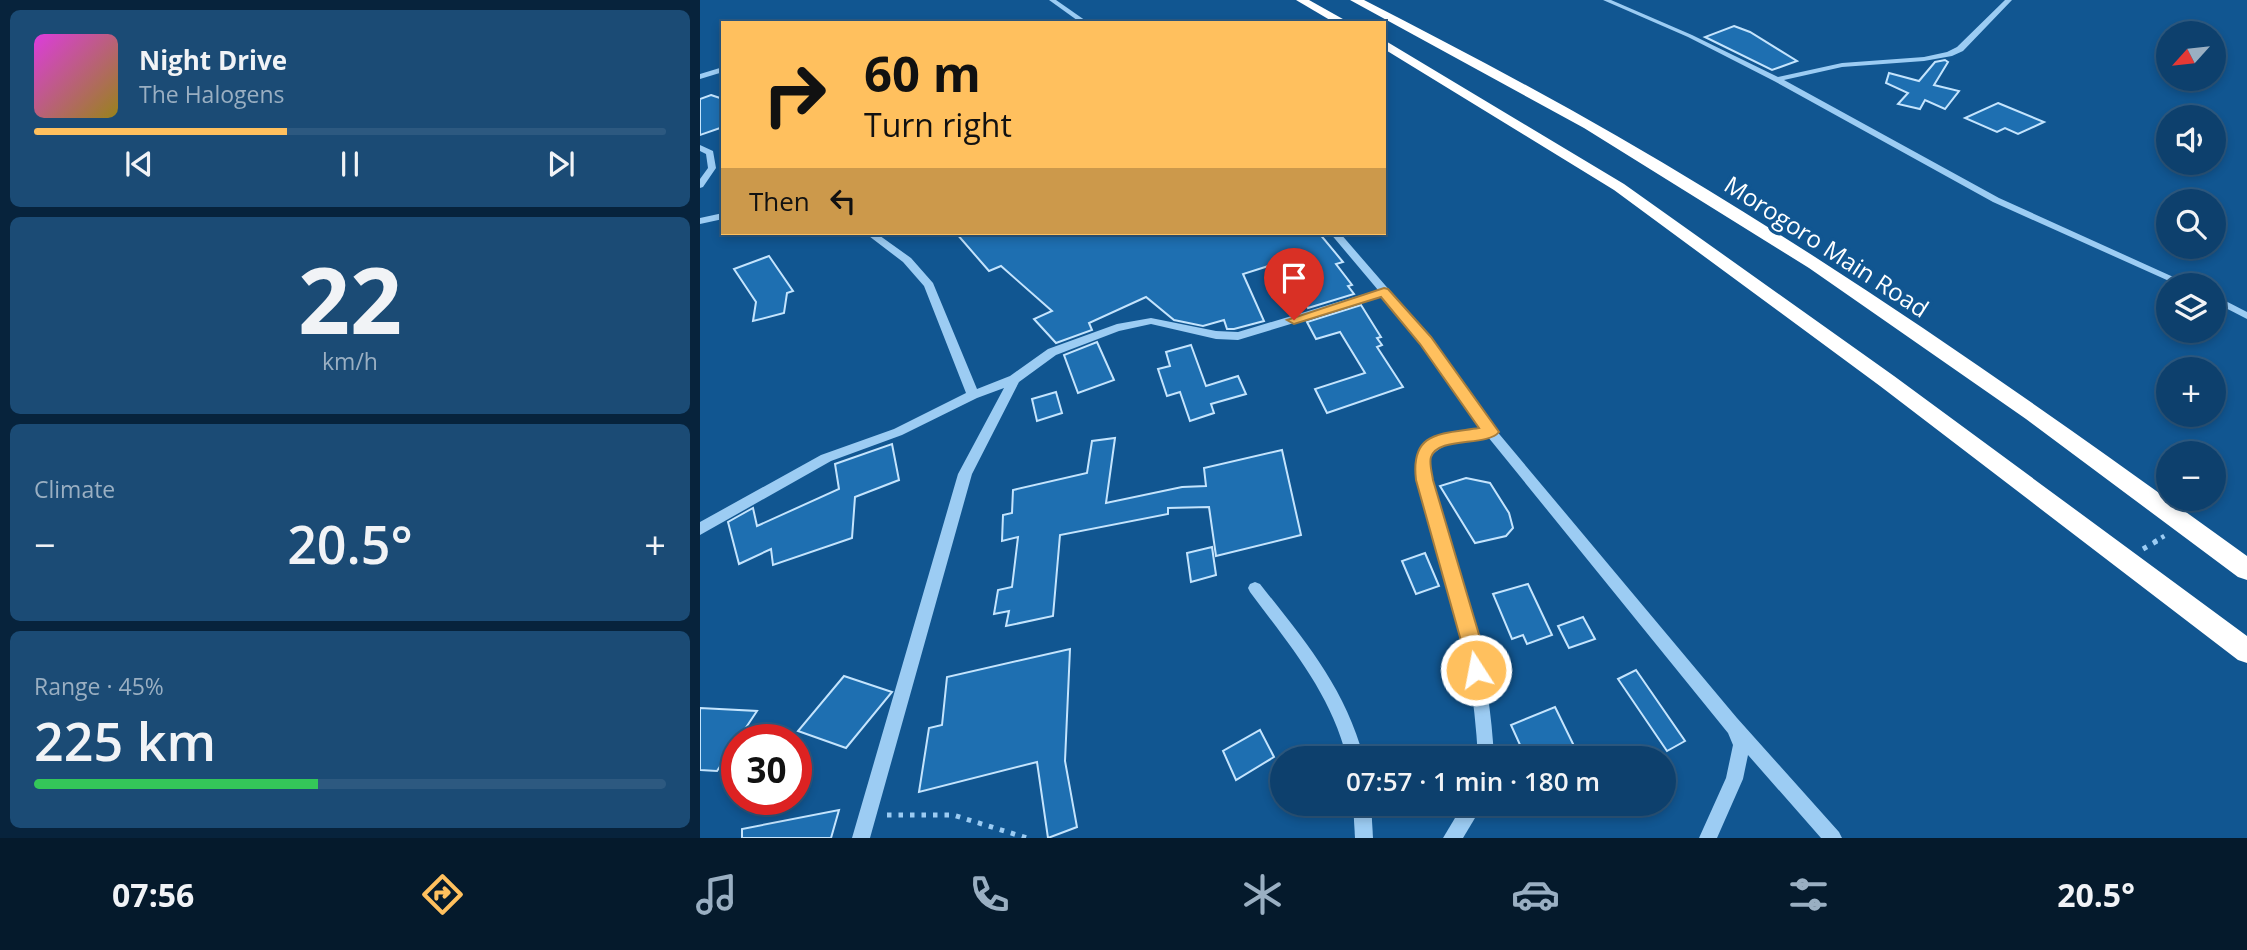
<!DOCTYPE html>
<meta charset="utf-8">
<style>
body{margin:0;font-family:"Open Sans",sans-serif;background:#1b4b75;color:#f1f3f6;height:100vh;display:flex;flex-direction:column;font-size:26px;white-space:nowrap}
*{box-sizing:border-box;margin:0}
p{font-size:23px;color:#9aafc2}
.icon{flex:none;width:38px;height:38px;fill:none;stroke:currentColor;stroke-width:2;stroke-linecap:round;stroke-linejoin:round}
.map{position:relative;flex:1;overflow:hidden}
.drawer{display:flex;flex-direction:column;gap:10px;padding:10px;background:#07233c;width:700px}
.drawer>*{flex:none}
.top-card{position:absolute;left:21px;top:21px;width:665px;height:214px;border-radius:0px;box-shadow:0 4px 10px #0003,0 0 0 2px #2d5980;background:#ffc05e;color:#111;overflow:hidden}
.needle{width:46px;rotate:243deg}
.fabs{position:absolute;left:1456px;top:21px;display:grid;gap:14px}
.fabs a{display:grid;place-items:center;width:70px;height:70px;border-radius:50%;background:#0d406d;box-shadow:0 4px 10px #0003,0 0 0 2px #2d5980;font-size:35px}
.speed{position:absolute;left:21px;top:724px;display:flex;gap:14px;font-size:35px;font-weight:700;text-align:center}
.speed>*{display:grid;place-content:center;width:91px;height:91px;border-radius:50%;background:#0d406d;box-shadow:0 4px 10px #0003,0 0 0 2px #2d5980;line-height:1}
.speed .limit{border:10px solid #d22;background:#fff;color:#111}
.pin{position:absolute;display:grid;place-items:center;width:60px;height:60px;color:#fff;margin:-72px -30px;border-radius:50% 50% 50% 0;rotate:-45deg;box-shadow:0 0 7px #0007}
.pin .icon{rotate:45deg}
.me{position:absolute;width:77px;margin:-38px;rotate:349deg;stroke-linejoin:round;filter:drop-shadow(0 0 5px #0008)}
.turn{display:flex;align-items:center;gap:24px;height:147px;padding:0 28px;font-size:32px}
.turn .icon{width:91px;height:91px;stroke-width:2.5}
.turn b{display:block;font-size:49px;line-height:60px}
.then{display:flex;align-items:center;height:66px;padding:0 28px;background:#0003;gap:14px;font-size:26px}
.big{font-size:52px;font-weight:600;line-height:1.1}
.drawer .widget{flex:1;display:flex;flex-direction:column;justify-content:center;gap:10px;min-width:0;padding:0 24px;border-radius:10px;background:#1b4b75}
.drawer .dial{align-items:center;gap:0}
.dial b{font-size:91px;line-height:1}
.song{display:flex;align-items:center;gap:21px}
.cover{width:84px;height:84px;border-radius:10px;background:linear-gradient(135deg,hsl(300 70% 55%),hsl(50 70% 35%))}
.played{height:7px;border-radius:4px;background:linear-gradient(90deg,#ffc05e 40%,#2d5980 40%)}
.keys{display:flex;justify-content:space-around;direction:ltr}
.heat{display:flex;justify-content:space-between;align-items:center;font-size:38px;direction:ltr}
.charge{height:10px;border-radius:5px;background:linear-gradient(90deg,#34c759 45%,#2d5980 0)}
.trip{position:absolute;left:570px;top:746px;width:406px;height:70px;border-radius:35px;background:#0d406d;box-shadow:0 4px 10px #0003,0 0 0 2px #2d5980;font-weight:600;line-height:70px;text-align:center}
.tab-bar{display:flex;height:112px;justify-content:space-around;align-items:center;background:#051a2c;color:#9aafc2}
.tab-bar .icon{width:49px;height:49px}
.tab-bar .current{color:#ffc05e}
.tab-bar b{font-size:32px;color:#f1f3f6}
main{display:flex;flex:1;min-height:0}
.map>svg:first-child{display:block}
.building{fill:#1e6fb1;stroke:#c4e4fd;stroke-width:2}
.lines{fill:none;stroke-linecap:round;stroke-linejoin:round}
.path-far1{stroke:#9cccf3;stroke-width:4.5;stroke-dasharray:3.5 5;stroke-linecap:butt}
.path{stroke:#9cccf3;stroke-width:5;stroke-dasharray:4.5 7;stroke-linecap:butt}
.minor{fill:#9cccf3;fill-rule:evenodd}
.highway{fill:#fff;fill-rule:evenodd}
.route{fill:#ffc05e;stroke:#a67d3d;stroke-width:2}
.labels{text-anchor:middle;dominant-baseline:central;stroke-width:7;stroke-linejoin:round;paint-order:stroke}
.street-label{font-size:24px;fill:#fff;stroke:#115691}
</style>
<main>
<section class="drawer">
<div class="widget">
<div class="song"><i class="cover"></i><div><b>Night Drive</b><p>The Halogens</p></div></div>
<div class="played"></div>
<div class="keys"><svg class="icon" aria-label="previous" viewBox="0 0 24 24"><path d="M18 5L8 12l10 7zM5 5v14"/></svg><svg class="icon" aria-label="pause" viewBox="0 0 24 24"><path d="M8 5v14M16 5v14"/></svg><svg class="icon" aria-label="next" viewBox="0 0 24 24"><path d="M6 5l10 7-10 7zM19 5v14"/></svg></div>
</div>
<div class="widget dial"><b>22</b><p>km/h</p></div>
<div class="widget"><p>Climate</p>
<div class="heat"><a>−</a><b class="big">20.5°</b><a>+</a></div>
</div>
<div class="widget"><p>Range · 45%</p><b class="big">225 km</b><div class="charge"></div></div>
</section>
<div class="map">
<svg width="1547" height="838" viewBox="0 0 1547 838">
<rect width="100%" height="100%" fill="#115691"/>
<g class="building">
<polygon points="1034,26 1050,32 1097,61 1072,70 1005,37"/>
<polygon points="1245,60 1248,62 1234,85 1259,91 1245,109 1225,100 1220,109 1198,104 1208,93 1186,83 1189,73 1219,81 1235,62"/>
<polygon points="11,95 23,99 23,127 0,135 0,99"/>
<polygon points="1298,103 1344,122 1318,134 1305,128 1297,132 1265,118"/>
<polygon points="256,233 619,233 643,262 636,264 652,285 648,286 654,294 608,308 578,263 543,274 564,321 534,329 527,329 524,320 503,326 474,320 446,297 389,323 392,330 356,343 334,319 352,311 301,266 289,271"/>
<polygon points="69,256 93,291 87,293 84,313 53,321 56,302 34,269"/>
<polygon points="661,305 681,337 677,338 682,345 677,347 703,387 627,413 615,389 665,373 640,332 616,339 607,322"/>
<polygon points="397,342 414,380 378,393 364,355"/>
<polygon points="491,345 506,386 538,376 546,394 511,404 514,413 490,421 480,392 467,396 458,369 470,366 466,352"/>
<polygon points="356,392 362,413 337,421 332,399"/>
<polygon points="415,438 406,503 482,487 506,486 504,468 582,450 601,535 516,556 509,507 468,508 468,514 360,535 353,616 306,626 309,611 294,614 298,590 312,587 318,537 302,541 303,515 312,513 313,490 387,473 392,441"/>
<polygon points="192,444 199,480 155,497 152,538 73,565 71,549 39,564 28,522 53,508 57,526 139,489 135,464"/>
<polygon points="766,478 790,483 809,513 813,528 806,536 775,543 740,486"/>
<polygon points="512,547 516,575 491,582 487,553"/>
<polygon points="725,553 739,586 716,594 702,561"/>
<polygon points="828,584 852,635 827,644 823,635 812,639 793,594"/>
<polygon points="883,617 895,639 869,648 858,626"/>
<polygon points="370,649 365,761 377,827 348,838 337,762 219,792 229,728 242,725 247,677"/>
<polygon points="936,670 985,741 967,751 918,679"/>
<polygon points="144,676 192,692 146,748 98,731"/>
<polygon points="855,707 876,750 858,758 826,758 811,725"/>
<polygon points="0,708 57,711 17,771 0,770"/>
<polygon points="560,730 574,757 536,780 523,751"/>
<polygon points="139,810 131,838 42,838 42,829"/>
</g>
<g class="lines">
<polyline class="path-far1" points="1454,542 1466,535"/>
<g class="path">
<polyline points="1443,549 1457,541"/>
<polyline points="187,815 253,815 327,838"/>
</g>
<g class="minor">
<polygon points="349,0 356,0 389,23 381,23"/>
<polygon points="903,0 911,0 992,35 1078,77 1142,63 1224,57 1247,52 1257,47 1305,0 1312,0 1263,51 1252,56 1224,61 1142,67 1084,80 1299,198 1491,285 1478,285 1293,202 1074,81 988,37"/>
<polygon points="23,67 23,72 0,79 0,74"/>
<polygon points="0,145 13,151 16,168 3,187 0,188 0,179 8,168 6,154 0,151"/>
<polygon points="23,213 23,219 0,224 0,218"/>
<path d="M165,233H176L211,258L233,283L277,389L310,376L348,349L417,324L451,318L516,331L538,332L678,290L630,233H640L730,337L795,429L1037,718L1139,832L1142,838H1121L1048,755L1043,779L1017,838H999L1026,778L1033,745L1028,733L788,437C766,440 743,440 729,459L732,479C759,571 790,661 794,758H778C775,698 765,641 749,583C737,541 721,501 716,458C730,435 757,432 782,429L722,343L683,296L538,340L516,339L451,324L419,331L356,355L319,382L272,474L170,838H152L258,474L304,388L277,398L202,435L131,461L0,535V522L121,455L194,429L266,393L224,286L203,262Z"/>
<polygon points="1514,295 1547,312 1547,319 1514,302"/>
<path d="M555,582L560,584C605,641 644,686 664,758H647C630,692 590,646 550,592L548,588L550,584Z"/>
<polygon points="653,803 671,803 673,838 655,838"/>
<polygon points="764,803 784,803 763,838 743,838"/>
</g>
<g class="highway">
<polygon points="596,0 609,0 650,23 635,23"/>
<path d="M650,0H664C781,60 896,121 1008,190C1194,303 1371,429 1547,556V580L1538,577L1326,419L1109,268L884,128Z"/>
<polygon points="684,40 924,184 1194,376 1547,636 1547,663 1538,660 1180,386 914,190 684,49"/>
</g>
</g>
<path class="route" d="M684,288L688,289L731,337L799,432C787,447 738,436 731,457C729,463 732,473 733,480L783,648L787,670L784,676L776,679L769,676L763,648L716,480C710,431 741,434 779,428L720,344L681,297L594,324L587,320Z"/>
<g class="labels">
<g class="street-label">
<text transform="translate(1127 246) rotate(33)">Morogoro Main Road</text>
</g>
</g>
</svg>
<div class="fabs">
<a><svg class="needle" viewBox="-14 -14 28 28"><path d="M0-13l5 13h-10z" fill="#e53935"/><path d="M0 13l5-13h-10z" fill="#9aafc2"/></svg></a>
<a><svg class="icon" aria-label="sound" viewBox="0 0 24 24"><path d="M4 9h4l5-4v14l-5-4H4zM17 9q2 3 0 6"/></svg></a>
<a><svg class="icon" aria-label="search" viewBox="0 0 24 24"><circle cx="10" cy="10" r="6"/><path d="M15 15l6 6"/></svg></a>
<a><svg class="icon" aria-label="layers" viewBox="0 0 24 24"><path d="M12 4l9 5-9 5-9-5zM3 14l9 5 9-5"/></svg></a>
<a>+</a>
<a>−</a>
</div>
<div class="speed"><div class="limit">30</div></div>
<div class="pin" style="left:594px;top:320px;background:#d93025"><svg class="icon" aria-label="arrive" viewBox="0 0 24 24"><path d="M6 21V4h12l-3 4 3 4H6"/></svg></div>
<svg class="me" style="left:776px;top:670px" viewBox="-20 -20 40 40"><circle r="17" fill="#ffc05e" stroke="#fff" stroke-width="3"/><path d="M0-11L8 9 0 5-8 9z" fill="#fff"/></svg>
<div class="trip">07:57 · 1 min · 180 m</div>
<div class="top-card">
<div class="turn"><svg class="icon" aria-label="right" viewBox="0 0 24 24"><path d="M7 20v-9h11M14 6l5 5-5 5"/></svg><div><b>60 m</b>Turn right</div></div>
<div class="then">Then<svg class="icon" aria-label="left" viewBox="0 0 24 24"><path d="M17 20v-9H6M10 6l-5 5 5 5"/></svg></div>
</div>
</div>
</main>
<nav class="tab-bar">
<b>07:56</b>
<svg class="icon current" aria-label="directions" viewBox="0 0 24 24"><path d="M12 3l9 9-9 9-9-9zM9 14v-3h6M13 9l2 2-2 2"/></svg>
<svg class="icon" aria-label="music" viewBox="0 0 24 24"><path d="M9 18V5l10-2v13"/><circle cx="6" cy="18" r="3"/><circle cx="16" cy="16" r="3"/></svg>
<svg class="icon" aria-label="phone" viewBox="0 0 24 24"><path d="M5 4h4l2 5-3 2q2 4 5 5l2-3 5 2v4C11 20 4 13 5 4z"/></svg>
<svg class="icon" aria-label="climate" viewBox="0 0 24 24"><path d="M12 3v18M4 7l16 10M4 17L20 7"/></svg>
<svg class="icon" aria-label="car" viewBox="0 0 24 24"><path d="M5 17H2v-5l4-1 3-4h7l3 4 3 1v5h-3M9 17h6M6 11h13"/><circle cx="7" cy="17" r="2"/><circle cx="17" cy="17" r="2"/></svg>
<svg class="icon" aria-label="filters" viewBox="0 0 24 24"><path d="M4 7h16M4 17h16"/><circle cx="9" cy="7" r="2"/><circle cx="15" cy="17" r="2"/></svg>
<b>20.5°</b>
</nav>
